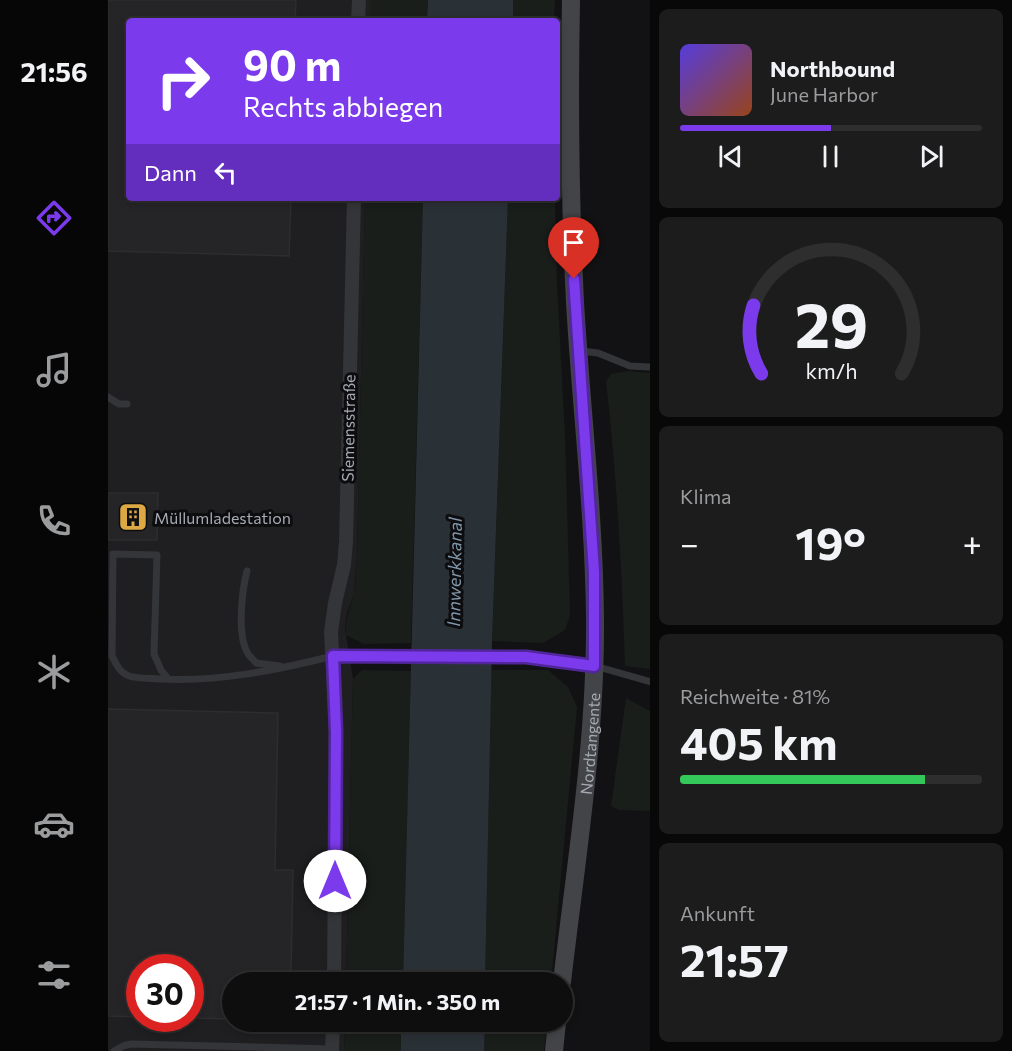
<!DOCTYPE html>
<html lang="de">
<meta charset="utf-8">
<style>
body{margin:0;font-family:Commissioner,sans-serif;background:#1c1c1d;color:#f1f3f6;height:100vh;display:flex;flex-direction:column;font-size:22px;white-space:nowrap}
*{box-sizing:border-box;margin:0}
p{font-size:20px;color:#9b9c9e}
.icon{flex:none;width:33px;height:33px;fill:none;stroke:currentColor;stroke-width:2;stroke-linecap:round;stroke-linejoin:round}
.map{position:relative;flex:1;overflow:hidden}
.details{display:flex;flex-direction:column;gap:9px;padding:9px;background:#080808;width:362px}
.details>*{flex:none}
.banner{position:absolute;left:18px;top:18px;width:434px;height:183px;border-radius:6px;box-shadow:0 3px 9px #0003,0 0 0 2px #2e2e2f;background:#7c3aed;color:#fff;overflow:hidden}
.speed{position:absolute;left:18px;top:954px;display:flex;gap:12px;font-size:30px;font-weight:700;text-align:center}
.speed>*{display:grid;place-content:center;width:78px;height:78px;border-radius:50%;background:#0e0e0f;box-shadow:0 3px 9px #0003,0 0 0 2px #2e2e2f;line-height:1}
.speed .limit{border:9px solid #d22;background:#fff;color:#111}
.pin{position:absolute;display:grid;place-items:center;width:51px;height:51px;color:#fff;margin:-62px -26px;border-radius:50% 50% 50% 0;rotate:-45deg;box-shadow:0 0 6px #0007}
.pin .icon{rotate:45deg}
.me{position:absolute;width:66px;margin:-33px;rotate:0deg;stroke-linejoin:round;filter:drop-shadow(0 0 4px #0008)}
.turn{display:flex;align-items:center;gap:21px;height:126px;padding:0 18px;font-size:27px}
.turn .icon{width:78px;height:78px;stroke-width:2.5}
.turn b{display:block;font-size:42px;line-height:51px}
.then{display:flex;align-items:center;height:57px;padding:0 18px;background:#0003;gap:12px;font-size:22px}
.big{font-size:45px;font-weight:700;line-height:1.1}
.details .tile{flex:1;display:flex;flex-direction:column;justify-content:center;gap:9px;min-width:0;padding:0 21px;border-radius:9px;background:#1c1c1d}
.details .dial{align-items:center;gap:0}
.dial svg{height:156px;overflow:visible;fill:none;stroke:#2e2e2f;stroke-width:7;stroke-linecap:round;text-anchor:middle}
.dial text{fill:#f1f3f6;stroke:none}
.song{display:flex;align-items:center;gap:18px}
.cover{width:72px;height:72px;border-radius:9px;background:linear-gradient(135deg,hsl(250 70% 55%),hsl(20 70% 35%))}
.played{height:6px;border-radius:3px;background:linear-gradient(90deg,#7c3aed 50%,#2e2e2f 50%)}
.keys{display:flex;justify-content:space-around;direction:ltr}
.heat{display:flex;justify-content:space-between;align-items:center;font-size:33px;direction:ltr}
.charge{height:9px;border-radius:4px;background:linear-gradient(90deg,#34c759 81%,#2e2e2f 0)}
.trip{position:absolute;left:114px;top:972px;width:351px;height:60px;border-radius:30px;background:#0e0e0f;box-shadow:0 3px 9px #0003,0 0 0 2px #2e2e2f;font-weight:700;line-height:60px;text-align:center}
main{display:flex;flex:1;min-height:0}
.dock{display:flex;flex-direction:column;width:108px;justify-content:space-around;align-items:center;background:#060606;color:#9b9c9e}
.dock .icon{width:42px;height:42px}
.dock .current{color:#7c3aed}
.dock b{font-size:27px;color:#f1f3f6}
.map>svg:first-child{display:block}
.built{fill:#1f1f21;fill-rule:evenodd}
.green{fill:#191e1a}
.water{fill:#2a3136}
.building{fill:#252528;stroke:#2d2d2f;stroke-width:1.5}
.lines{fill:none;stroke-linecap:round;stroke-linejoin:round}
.lane{stroke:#343538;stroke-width:7}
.street{stroke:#343538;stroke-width:14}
.secondary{stroke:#424448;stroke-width:18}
.route-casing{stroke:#51269a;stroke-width:15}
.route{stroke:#7c3aed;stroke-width:10}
.labels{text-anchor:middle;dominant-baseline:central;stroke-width:6;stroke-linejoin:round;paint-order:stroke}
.street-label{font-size:16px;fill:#a6aab3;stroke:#0d0d0f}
.poi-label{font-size:16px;fill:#a6aab3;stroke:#0d0d0f;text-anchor:start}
.water-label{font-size:18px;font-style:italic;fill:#8096aa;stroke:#0d0d0f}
</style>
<main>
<nav class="dock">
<b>21:56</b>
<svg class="icon current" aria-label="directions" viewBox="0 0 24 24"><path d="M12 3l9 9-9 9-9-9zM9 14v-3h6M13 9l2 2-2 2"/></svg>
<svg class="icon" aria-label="music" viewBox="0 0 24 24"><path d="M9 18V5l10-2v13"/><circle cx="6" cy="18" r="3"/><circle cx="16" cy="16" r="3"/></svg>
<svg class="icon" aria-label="phone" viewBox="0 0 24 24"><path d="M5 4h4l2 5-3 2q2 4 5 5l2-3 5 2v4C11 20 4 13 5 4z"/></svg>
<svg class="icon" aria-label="climate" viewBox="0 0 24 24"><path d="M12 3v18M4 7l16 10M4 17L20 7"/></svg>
<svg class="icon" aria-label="car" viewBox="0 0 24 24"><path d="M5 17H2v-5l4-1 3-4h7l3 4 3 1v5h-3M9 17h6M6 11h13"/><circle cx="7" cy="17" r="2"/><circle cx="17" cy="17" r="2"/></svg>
<svg class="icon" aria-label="filters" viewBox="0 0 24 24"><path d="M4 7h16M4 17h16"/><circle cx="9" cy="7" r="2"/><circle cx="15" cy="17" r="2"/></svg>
</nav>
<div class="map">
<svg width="543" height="1051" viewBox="0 0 543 1051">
<rect width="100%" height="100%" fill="#121214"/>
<path class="built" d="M0,0H262V21H21V198H257L249,555L246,594L239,613L237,628L245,679L238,982H124V1022H237L236,1051H0ZM32,968H82V1018H32Z"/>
<g class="green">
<polygon points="262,0 320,0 319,21 262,21"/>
<polygon points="405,0 447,0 446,21 405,21"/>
<path d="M257,198H315L303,643L256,644L238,635C236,619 243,608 246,593C248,581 248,567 249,554Z"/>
<polygon points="400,198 447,198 449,284 457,436 462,615 457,630 435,643 384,641"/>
<path d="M519,371L542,373V669L517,666C514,571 509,477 498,382L503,374Z"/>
<polygon points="254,670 303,671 295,982 238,982 245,679"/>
<polygon points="383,670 440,670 460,687 469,707 443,982 377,982"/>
<polygon points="518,698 542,711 542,811 511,810 503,806"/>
<polygon points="237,1022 293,1022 293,1051 236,1051"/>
<polygon points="377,1022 439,1022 436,1051 376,1051"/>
</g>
<g class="water">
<polygon points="320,0 405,0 405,21 319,21"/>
<polygon points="315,198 400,198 384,641 377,982 295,982"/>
<polygon points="293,1022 377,1022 376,1051 293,1051"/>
</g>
<g class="building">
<polygon points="0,0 188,0 187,21 21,21 21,198 183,198 181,256 0,251"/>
<polygon points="0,493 50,493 49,540 0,540"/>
<polygon points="0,709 170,713 167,870 185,870 183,972 165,972 165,982 124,982 124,1019 82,1018 82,968 32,968 32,1017 0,1016"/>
</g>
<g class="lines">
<g class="lane">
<polyline points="473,351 490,353 522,366 543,367"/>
<polyline points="0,397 11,404 19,404"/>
<path d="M139,571C134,590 129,634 139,652C141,656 145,659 148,663L172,666"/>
<polyline points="487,666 543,682"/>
<path d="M60,679L53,670L46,654L49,555L5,554L4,656C8,664 12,673 21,676C31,679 43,678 53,679C111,682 169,670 225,656"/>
<polyline points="6,1051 15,1046 23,1044 224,1049"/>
</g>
<g class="street">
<polyline points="250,21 251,0"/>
<polyline points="225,656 418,657 486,666"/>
<polyline points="226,982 228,732 223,632 227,603 236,565 238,542 246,198"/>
<polyline points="224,1051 225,1022"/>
</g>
<g class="secondary">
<path id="s1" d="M454,982C468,861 488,740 487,618C486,512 473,407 467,302C462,201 461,101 463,0"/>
<polyline points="446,1051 449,1022"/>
</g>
</g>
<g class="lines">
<g class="route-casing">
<polyline id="route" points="227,881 228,732 225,656 418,657 486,666 486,572 466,279"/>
</g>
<use href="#route" class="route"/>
</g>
<defs>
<g id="building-square" transform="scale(1.5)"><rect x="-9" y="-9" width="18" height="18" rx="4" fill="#dca843" stroke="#0d0d0f"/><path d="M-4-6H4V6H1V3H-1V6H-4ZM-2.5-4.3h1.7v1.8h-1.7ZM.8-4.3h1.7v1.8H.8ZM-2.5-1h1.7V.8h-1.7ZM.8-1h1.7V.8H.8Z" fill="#111"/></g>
</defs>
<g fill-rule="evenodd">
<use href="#building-square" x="25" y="517"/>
</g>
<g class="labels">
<g class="street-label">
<text transform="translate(240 428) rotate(-89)">Siemensstraße</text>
<text stroke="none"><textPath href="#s1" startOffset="240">Nordtangente</textPath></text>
</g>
<g class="poi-label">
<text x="46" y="517">Müllumladestation</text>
</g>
<g class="water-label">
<text transform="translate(346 572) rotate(-89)">Innwerkkanal</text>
</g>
</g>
</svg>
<div class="speed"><div class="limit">30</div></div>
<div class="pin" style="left:466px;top:279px;background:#d93025"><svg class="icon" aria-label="arrive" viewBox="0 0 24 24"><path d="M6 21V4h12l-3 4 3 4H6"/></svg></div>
<svg class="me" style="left:227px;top:881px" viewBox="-20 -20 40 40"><circle r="19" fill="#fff"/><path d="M0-13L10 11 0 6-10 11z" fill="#7c3aed"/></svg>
<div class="trip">21:57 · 1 Min. · 350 m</div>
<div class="banner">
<div class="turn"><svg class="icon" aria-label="right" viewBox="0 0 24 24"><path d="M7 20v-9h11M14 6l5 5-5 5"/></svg><div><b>90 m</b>Rechts abbiegen</div></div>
<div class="then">Dann<svg class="icon" aria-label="left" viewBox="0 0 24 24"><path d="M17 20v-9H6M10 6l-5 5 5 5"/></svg></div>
</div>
</div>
<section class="details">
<div class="tile">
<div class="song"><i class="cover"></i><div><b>Northbound</b><p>June Harbor</p></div></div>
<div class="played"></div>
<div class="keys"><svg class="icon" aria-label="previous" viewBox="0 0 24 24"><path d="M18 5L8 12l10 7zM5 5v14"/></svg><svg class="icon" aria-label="pause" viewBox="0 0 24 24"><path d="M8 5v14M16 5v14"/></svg><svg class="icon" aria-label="next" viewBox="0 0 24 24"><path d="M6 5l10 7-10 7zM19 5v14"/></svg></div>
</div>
<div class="tile dial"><svg viewBox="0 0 100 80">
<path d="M14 69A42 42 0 1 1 86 69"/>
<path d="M14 69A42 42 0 0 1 10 34" stroke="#7c3aed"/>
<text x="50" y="56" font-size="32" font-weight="700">29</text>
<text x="50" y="72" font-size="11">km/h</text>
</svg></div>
<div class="tile"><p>Klima</p>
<div class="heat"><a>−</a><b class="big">19°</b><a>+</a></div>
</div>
<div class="tile"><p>Reichweite · 81%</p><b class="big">405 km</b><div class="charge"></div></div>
<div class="tile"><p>Ankunft</p><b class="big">21:57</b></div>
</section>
</main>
